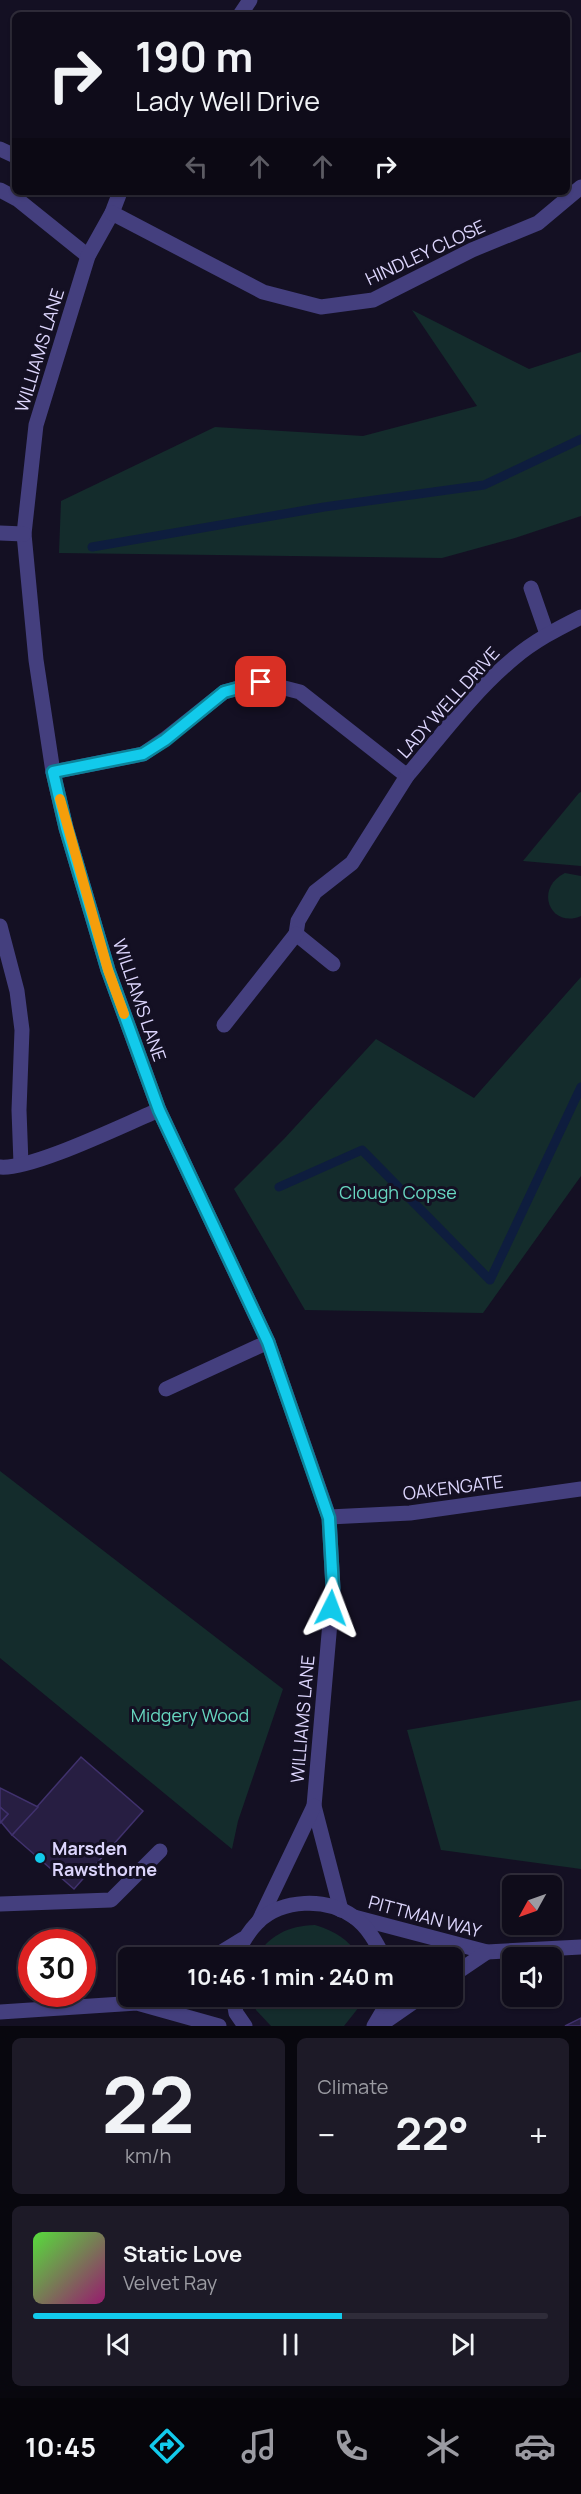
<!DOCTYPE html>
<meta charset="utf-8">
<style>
body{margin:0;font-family:Manrope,sans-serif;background:#1d1a27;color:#f1f3f6;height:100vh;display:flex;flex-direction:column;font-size:22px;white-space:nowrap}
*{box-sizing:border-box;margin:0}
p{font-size:20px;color:#9b9ba2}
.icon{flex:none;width:33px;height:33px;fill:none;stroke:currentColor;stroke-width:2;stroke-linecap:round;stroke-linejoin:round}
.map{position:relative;height:2026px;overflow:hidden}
.details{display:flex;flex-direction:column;gap:12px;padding:12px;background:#08070e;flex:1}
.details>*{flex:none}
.banner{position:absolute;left:12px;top:12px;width:558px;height:183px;border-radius:9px;box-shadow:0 2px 4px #0004,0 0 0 2px #2f2c39;background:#0f0c1a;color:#f1f3f6;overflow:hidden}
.needle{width:39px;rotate:230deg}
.tools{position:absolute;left:502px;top:1875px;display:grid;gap:12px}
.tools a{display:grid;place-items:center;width:60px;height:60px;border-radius:9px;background:#0f0c1a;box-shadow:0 2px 4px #0004,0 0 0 2px #2f2c39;font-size:30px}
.speed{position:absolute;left:18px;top:1929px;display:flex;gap:12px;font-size:30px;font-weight:700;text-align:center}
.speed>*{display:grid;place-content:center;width:78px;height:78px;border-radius:50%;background:#0f0c1a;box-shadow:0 2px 4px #0004,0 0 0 2px #2f2c39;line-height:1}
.speed .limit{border:9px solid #d22;background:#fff;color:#111}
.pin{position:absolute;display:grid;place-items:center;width:51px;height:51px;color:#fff;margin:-26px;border-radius:12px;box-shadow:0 3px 9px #0006}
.me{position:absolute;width:66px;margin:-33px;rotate:3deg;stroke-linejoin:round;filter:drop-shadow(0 0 4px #0008)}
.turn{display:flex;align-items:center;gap:21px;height:126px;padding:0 24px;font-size:27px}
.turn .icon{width:78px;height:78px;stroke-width:2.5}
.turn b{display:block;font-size:42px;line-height:51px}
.lanes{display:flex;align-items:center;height:57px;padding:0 24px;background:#0003;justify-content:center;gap:30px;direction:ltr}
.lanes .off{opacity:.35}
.big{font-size:45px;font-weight:700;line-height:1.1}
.details .widget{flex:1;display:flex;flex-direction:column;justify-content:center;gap:9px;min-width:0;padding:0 21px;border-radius:9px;background:#1d1a27}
.details .dial{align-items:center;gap:0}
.dial b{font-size:78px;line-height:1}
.song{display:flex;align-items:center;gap:18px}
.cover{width:72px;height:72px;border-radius:9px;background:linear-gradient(135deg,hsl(110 70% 55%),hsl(320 70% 35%))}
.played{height:6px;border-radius:3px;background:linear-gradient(90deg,#12caeb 60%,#2f2c39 60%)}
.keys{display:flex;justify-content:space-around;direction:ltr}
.heat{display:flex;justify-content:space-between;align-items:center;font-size:33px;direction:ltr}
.details .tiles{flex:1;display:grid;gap:12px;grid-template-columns:1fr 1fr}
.widget:last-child{grid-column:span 2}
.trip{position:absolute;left:118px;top:1947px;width:345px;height:60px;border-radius:9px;background:#0f0c1a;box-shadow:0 2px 4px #0004,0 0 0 2px #2f2c39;font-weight:700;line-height:60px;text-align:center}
.dock{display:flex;height:96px;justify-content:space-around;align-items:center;background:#06050a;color:#9b9ba2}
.dock .icon{width:42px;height:42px}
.dock .current{color:#12caeb}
.dock b{font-size:27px;color:#f1f3f6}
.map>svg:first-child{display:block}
.green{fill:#142c2c}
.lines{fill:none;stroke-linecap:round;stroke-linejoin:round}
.stream{stroke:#0e1d3e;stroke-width:9}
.building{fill:#271e42;stroke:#40316d;stroke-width:1.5}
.minor{stroke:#443f7e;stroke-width:15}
.route-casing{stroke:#0c8399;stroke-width:15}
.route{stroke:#12caeb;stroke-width:10}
.slow{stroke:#f59e0b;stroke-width:10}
.poi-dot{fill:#12caeb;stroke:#141023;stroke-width:2}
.labels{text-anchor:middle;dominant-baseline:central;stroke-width:6;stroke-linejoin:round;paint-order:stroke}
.street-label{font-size:18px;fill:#dcd5fc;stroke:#141023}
.park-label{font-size:18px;fill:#67d6c0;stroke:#141023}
.poi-label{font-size:18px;font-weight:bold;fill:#dcd5fc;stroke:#141023;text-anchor:start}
</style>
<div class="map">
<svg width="581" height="2026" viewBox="0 0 581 2026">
<rect width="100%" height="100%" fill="#141023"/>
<g class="green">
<polygon points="412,310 529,369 581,352 581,516 515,538 442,558 59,553 61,501 215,427 363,436 477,406"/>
<polygon points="581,792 581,866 523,861 579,793"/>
<path d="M565,873L581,876V916C551,929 533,889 565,873Z"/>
<polygon points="581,977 581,1176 483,1313 305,1310 234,1189 284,1139 376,1039 474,1098"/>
<polygon points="0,1471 283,1689 238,1821 232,1849 0,1658"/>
<polygon points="581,1700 581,1869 441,1850 407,1730"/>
<path d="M315,1925C334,1931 349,1939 359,1957H255C271,1935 287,1926 315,1925Z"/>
<polygon points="252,1997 252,1996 362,1997 359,2007 344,2026 271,2026 256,2010"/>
</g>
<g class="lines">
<g class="stream">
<polyline points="92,547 324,507 484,485 581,439"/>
<polyline points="279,1187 362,1150 490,1280 581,1087"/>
</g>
</g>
<g class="building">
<polygon points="81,1757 143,1811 74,1889 12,1835"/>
<polygon points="0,1788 38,1807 12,1835 1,1822 8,1814 0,1807"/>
<polygon points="0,1807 8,1814 0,1823"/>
<polygon points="581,2018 581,2026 565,2026"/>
</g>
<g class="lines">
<g class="minor">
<polyline points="240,15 250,0"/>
<polyline points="0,149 15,156"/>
<polyline points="0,190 17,199 88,256"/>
<polyline points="120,192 112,213 88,256 36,425 24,534 36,660 53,772 66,828 108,970 159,1110 268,1342 329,1517 333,1588 314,1806 341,1910"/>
<polyline points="112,213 263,292 321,307 373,300 472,250 538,223 581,187"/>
<polyline points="0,533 24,534"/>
<polyline points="531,588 547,634"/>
<path d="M53,772L143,754L165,739L224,692L261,682L300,692L407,776C441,736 473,692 514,658C534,641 557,629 581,617"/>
<polyline points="0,926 17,991 22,1030 19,1110 21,1164"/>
<polyline points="333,964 296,934 298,921 315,892 352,863 407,776"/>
<polyline points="224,1025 296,934"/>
<path d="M0,1167C32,1170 125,1124 159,1110"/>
<polyline points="166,1389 268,1342"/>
<polyline points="329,1517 410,1513 581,1489"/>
<polyline points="0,1904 111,1900 160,1851"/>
<polyline points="354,1917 487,1952 581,1947"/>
<polyline points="259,1921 314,1806"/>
<polyline points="212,1958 243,1939"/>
<path d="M235,1958C241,1944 247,1933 258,1922C282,1899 326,1897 354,1917C368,1927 376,1942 384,1958"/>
<polyline points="453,1975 487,1952"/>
<polyline points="233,1996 236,2013 245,2026"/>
<polyline points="0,2012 137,2003 219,2026"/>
<polyline points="374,2026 384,2009 386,1996"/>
<polyline points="379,2026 422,1996"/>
</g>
</g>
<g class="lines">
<g class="route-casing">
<polyline id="route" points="261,682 224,692 165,740 143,754 53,772 66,828 108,970 159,1110 268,1342 329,1518 333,1588 331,1608"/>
</g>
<use href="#route" class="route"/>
<polyline class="slow" points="60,799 108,970 124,1014"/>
</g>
<circle class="poi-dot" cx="40" cy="1858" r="6"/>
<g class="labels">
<g class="street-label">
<text transform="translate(425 252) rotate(-25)">HINDLEY CLOSE</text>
<text transform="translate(39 350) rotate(-73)">WILLIAMS LANE</text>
<text transform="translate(448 702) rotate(-48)">LADY WELL DRIVE</text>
<text transform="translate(140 1000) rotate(71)">WILLIAMS LANE</text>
<text transform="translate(453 1487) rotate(-7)">OAKENGATE</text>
<text transform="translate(302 1719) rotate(-85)">WILLIAMS LANE</text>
<text transform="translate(425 1916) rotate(15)">PITTMAN WAY</text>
</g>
<g class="park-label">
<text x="398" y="1192">Clough Copse</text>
<text x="190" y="1715">Midgery Wood</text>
</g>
<g class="poi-label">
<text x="52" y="1848">Marsden<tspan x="52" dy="21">Rawsthorne</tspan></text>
</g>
</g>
</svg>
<div class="tools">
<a><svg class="needle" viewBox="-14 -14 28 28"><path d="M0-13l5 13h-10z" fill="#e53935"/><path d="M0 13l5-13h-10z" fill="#9b9ba2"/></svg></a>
<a><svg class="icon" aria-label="sound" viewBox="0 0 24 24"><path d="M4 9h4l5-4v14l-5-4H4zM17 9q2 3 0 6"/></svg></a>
</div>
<div class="speed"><div class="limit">30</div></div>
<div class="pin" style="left:261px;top:682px;background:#d93025"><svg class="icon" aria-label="arrive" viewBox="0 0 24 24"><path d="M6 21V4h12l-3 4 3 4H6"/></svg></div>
<svg class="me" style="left:331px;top:1608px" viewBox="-20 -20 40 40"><path d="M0-17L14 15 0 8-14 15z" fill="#12caeb" stroke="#fff" stroke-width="4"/></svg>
<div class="trip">10:46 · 1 min · 240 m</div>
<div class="banner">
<div class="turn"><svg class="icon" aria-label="right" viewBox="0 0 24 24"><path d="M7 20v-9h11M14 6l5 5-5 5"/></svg><div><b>190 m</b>Lady Well Drive</div></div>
<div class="lanes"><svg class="icon off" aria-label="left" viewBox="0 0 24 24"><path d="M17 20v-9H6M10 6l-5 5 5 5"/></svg><svg class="icon off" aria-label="ahead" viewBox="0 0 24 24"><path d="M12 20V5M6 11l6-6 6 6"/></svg><svg class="icon off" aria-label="ahead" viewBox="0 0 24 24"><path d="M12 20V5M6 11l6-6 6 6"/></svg><svg class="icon" aria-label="right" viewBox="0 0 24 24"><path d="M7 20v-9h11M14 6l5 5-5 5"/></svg></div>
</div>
</div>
<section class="details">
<div class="tiles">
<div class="widget dial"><b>22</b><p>km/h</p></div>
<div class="widget"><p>Climate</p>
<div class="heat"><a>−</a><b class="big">22°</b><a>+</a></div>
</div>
<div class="widget">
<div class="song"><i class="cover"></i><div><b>Static Love</b><p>Velvet Ray</p></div></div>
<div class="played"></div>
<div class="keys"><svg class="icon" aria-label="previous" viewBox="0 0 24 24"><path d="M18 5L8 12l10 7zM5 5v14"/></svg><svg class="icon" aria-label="pause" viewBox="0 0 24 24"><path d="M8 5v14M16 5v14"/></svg><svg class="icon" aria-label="next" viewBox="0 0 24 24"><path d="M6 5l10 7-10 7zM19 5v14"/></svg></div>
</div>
</div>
</section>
<nav class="dock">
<b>10:45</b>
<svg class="icon current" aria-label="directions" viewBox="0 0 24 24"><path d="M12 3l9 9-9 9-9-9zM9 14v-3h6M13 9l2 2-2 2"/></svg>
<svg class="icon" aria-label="music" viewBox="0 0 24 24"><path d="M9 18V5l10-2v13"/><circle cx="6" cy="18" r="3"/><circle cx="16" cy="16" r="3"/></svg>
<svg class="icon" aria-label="phone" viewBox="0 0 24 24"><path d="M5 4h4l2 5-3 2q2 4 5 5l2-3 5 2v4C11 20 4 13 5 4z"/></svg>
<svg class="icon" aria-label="climate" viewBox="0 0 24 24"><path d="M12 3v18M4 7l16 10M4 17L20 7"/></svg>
<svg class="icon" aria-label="car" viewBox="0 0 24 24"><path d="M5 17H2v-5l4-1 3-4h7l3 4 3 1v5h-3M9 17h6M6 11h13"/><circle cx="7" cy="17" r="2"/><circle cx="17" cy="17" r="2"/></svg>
</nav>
